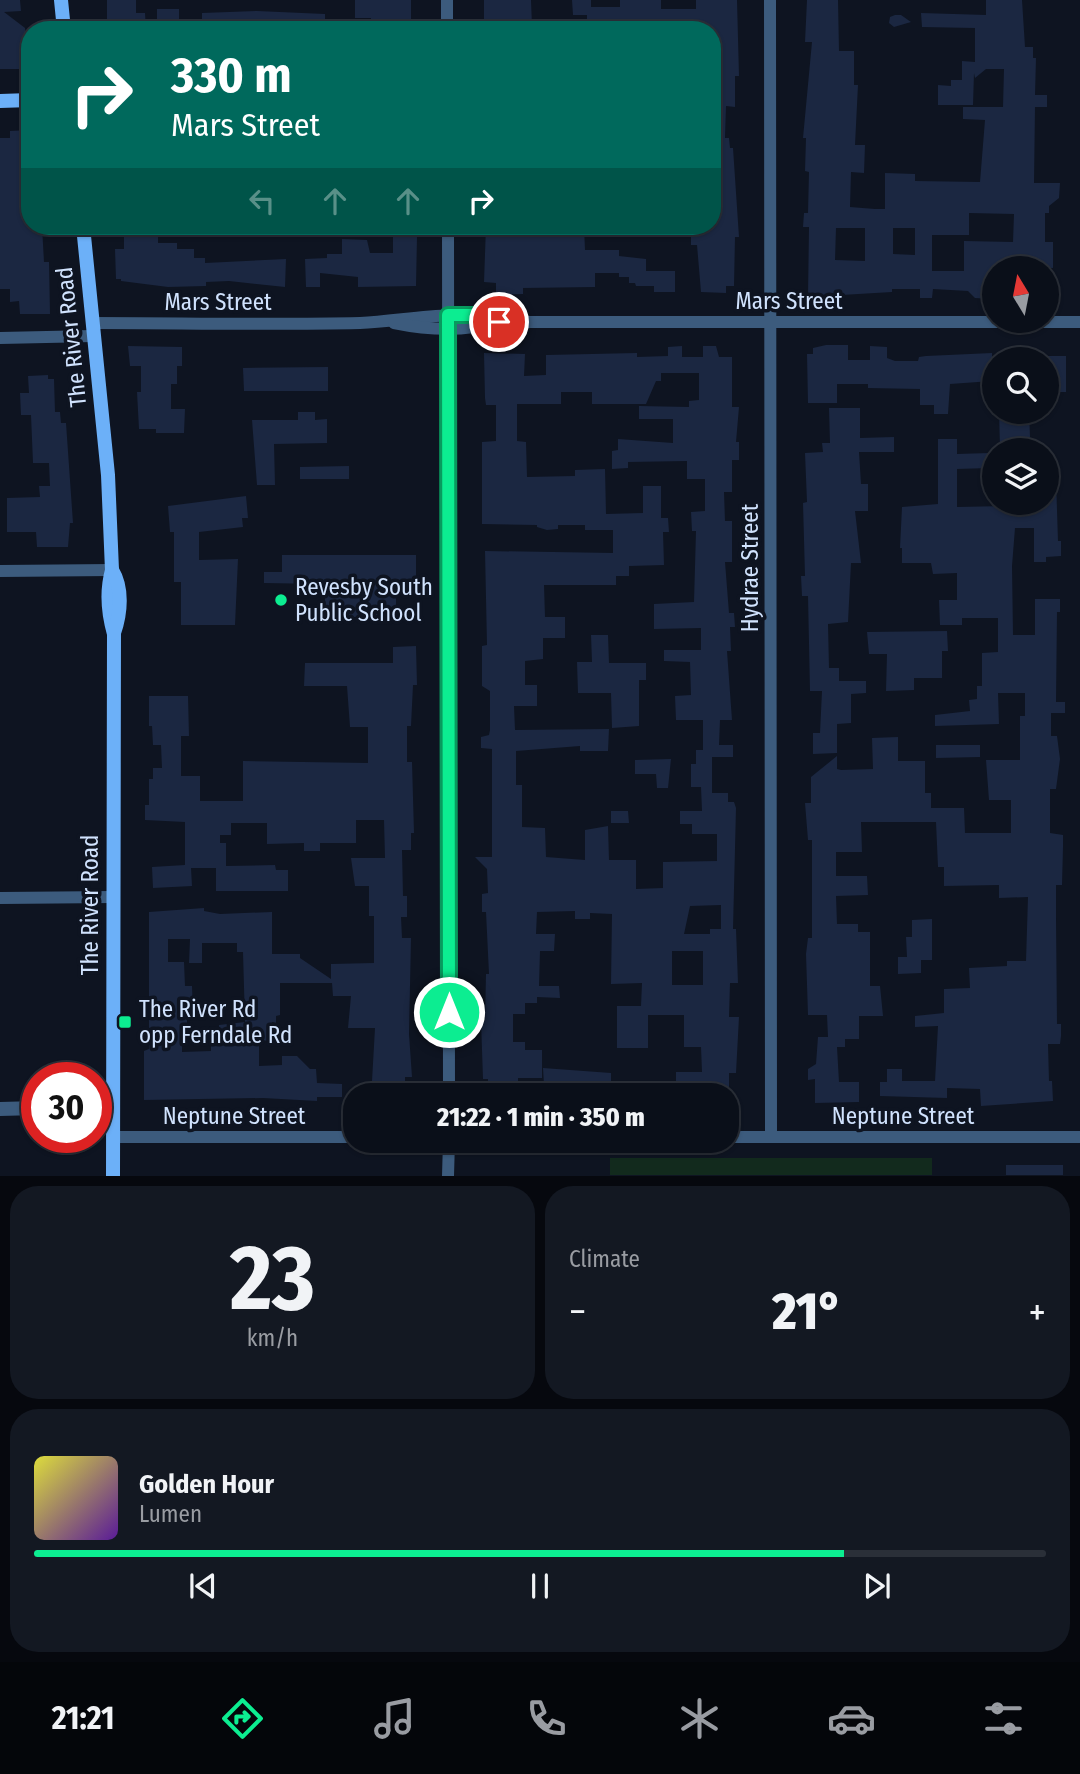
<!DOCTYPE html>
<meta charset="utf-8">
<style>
body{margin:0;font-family:"Fira Sans Condensed",sans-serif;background:#131822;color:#f1f3f6;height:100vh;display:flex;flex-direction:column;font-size:26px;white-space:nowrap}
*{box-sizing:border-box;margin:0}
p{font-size:23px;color:#999ca2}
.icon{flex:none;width:38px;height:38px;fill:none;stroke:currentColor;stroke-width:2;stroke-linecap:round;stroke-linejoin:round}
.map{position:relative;height:1176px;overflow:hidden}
.sheet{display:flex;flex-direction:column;gap:10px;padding:10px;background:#06080e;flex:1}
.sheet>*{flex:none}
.hud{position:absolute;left:21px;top:21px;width:700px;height:214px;border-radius:28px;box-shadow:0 2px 5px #0004,0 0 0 2px #2a2f38;background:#00695c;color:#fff;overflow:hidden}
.needle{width:46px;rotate:350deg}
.controls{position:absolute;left:982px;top:256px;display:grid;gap:14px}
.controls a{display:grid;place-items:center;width:77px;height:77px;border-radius:50%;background:#0a0f19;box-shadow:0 2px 5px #0004,0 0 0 2px #2a2f38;font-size:35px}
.speed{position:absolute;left:21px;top:1062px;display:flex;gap:14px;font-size:35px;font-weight:700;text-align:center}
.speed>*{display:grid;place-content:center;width:91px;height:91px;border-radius:50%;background:#0a0f19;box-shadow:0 2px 5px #0004,0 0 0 2px #2a2f38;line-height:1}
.speed .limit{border:10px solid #d22;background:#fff;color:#111}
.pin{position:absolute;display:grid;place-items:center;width:60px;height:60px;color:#fff;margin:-30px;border:4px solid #fff;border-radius:50%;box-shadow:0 2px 7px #0007}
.me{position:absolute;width:77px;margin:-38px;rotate:0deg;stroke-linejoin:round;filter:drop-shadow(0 0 5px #0008)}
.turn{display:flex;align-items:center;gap:24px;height:147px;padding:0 35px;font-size:32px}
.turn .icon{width:91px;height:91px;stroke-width:2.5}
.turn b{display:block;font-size:49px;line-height:60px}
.lanes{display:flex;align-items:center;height:66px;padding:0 35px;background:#0003;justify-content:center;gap:35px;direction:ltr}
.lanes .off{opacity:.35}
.big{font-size:52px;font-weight:800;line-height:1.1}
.sheet .tile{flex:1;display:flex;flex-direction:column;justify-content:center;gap:10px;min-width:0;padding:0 24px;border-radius:28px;background:#131822}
.sheet .dial{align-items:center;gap:0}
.dial b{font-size:91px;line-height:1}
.song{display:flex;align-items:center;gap:21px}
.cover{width:84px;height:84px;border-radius:10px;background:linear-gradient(135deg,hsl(60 70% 55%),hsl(270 70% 35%))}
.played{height:7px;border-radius:4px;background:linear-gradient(90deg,#0ced91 80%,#2a2f38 80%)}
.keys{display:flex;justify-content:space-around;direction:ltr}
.heat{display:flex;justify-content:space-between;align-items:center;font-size:38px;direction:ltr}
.sheet .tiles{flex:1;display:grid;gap:10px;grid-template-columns:1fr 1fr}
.tile:last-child{grid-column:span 2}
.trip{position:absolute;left:343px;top:1083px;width:396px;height:70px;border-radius:28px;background:#0a0f19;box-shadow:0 2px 5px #0004,0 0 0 2px #2a2f38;font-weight:800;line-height:70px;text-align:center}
.dock{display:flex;height:112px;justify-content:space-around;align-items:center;background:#04060a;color:#999ca2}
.dock .icon{width:49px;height:49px}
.dock .current{color:#0ced91}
.dock b{font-size:32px;color:#f1f3f6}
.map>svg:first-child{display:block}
.green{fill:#122a1d}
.building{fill:#1b2741;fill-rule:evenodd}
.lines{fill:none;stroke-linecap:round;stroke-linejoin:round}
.minor{stroke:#3c5b7d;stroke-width:12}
.tertiary{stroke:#3c5b7d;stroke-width:14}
.secondary{stroke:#6cb0f8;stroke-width:14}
.route-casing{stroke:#089a5e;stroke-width:18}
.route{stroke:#0ced91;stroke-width:12}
.poi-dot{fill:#0ced91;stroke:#0e1421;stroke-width:2.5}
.labels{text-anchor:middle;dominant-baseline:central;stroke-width:7;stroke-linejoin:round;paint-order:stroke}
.street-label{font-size:23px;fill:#d0e2fd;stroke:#0e1421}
.poi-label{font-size:23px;fill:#d0e2fd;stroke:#0e1421;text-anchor:start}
</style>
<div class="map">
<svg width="1080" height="1176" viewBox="0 0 1080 1176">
<rect width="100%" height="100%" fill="#0e1421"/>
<rect class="green" x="610" y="1158" width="322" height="17"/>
<g class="building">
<polygon points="0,0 20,0 21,11 4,12 25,28 26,36 30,36 30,69 0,69"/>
<polygon points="107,0 136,0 136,13 145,13 146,30 107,30"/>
<polygon points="355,0 411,0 411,30 371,30 371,18 355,18"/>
<polygon points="484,0 531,0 532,26 525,26 525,30 484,30"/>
<polygon points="572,0 591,0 591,7 620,7 620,0 661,0 661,9 696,9 696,0 737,0 739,76 735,76 735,107 726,106 725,138 729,138 730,148 733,148 739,237 735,237 734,286 726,286 726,293 701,292 697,245 691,245 691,226 712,226 712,30 620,30 620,24 587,24 587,15 573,15"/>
<path d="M807,0H838L839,51H854V85H858L855,145H865L864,173L851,172L850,207L875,209H885V173L915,174V181L980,182L985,120L963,119V107H1003L1004,69H986L975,78L974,73L973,105H938V85L951,86V80H962V61L975,62V28L922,27L921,13L986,15V0H1022L1025,47H1033V58H1036L1035,95H1047V107H1035L1034,183H1060L1059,198L1049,206V213H1045V242H1053V268L992,266L991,299L975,298L968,291L933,289L932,298H920V289H892V292L808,297L809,227H803L804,213H808L809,172L805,171L806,138H803L812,42H805ZM969,213L1014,214L1013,242L964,241V271H932V235H969ZM836,228H865V261L835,260ZM893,228H915V255L893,254Z"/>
<rect x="157" y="9" width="22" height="13"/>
<polygon points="257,11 325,14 325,30 202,30 202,13"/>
<polygon points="895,15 901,15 911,22 894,27 889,23 890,17"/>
<polygon points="30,130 30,226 42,226 44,262 49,262 50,314 20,314 19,301 10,302 10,289 0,289 0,138 10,138 10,131"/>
<polygon points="486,226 533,226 533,237 562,237 562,226 584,226 585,250 619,250 619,256 646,259 646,271 675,271 675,292 654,292 654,286 636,286 635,283 629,283 629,277 619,277 619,273 595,273 595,287 523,288 523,294 496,295 496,283 484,282"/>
<polygon points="124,231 158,231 158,243 177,243 177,249 194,249 194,258 205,258 205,263 286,259 285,287 229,281 206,282 206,286 168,287 121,281 121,279 116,279 115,249 124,249"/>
<polygon points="393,237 417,237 416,286 358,287 358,277 320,273 320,287 306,287 305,259 327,258 327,254 342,254 342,239 367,240 370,253 393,253"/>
<polygon points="826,345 848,345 848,360 870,360 870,346 887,347 887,358 895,361 918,361 919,357 926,356 992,353 992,381 950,384 948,414 934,414 934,405 920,405 920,389 868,388 868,384 837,384 837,403 808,403 807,354 813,354 813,348"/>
<polygon points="128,346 182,347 182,366 177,366 177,384 171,384 171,409 185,409 184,433 156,433 156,429 139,429 137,392 141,392 141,366 130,366"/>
<path d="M682,346V357H703V346H716L719,357H732V407H739L736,442H739V460H732V492H724L725,521H732V562H725L729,613H734L735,627H730L731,651H727L732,720H720L719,745H733V757H712V793H728V802H734L736,808L733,929H736L738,983H730L729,1017H739L736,1073H729V1096H676V1072H702L701,1047H684V1015H648V1048H617V1006H641L642,983L611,984L612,914L590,913V919H575V911L537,912L536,934H555L554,951H540L539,986H559L560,998L537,997V1003H525V1014H513V1042H525V1050H542V1078H518V1096H488V1079H483L481,1021H485L486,974H489L486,912H482V894L488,893L487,869L475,857H492V749L481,748V737L489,735L490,730V691L482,686V646L487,645L485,551L613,553V530H585V525H558V529L547,530L537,527V525L482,524V442L496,441V405H486L485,398L484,353L525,354L524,376L546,375V355L637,353V357L668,356V347ZM661,373H699V400L689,401V407L639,406V419H673V443L618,439V450L612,451V469L628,468V462L687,461V479H705V511L691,512L692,531H696L694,602L654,604V629L701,628V650H664V661L690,662L691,695L675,696L676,720H703V750H696V764H691V787H701L702,811H680V824H692V834H717V861L663,862V888L636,889V860H609L608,826L585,830V860L546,857L545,828L522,827V785H516V751L580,746V751H608L609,729L515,730L514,706H537V685H525V661L543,659V638H565V617H545L544,585H616V576H629V566L664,565L663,532H669L668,518H661V486H643V513L606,514L605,469L575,470V476L527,477L526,442L517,441V404H561V392H592V404H646L656,381H661ZM721,905V929H710V934H684L690,906ZM672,951H703V985H672Z"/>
<rect x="1046" y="356" width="20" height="36"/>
<polygon points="328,367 328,391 244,391 243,368"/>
<polygon points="48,375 48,379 54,379 55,412 60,412 61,423 66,423 73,523 70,523 68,547 37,547 36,532 7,532 7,498 40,497 39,486 50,486 49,463 33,463 31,415 21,415 20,393 29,393 28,376"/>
<polygon points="829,408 860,408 860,438 894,437 894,452 859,452 861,484 868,484 868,511 855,511 861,563 851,563 848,622 828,624 829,668 839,668 839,681 866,681 866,693 851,694 851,723 837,724 837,753 813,754 813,733 820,733 822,691 810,691 808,596 802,596 801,576 805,576 803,503 807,502 805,453 823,452 822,443 830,443"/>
<polygon points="999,411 1029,411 1030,437 1021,437 1021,448 1000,448"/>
<polygon points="298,412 315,412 315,420 327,419 327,443 274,444 275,485 257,485 252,420 298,420"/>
<polygon points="938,439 957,439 957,454 989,453 989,468 957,469 957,507 1046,505 1046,479 1056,479 1058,541 1061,541 1061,556 1046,557 1046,562 1034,562 1034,528 1015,528 1012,566 1013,635 1035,635 1035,599 1060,599 1060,612 1057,612 1056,702 1065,702 1065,713 1051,713 1051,736 1057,736 1060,759 1056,789 1050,789 1050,833 1063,835 1063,847 1062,885 1056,885 1056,918 1057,1024 1061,1024 1061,1036 1060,1044 1048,1044 1049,1081 1052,1081 1053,1101 981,1106 980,1089 947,1088 947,1098 880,1096 880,1082 887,1082 887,1069 902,1069 902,1081 935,1081 938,1026 915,1027 915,1016 944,1013 944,989 970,988 969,968 1007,966 1007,961 1026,961 1028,897 999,898 999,885 944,886 944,867 938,867 936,822 861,822 862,852 836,852 836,876 867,876 868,895 836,896 837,924 858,924 858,932 870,932 870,986 880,986 883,1016 859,1016 859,1039 845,1039 845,1047 837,1047 839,1082 859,1082 859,1102 815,1103 815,1079 808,1080 808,1069 816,1064 818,1037 828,1037 827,1015 808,1015 806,954 808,938 812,938 812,840 808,840 805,803 811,803 811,777 837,756 837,769 841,770 873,769 872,738 898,737 898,761 925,761 925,793 931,793 931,808 964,808 965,833 1011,833 1011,800 989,800 986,760 1020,760 1020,716 1025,716 1025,693 998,693 999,724 935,726 935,715 970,711 969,700 977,699 977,686 982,686 982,653 998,652 998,618 962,618 962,625 940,625 939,600 957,600 957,573 933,574 931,563 902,563 902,548 900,548 902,507 938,504"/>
<polygon points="349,466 349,479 300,479 300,467"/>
<polygon points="246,496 248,518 242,518 243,527 199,532 199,560 238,559 235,625 181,625 181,582 174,582 174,532 170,532 168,506"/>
<polygon points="282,555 416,555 416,591 396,591 396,617 325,617 325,588 321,588 321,584 264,583 264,572 282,572"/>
<polygon points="947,631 948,651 942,651 942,678 914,678 914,690 886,691 887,654 869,654 867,632"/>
<polygon points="591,635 608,635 609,663 646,663 646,680 639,680 639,726 612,728 611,693 578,693 577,662 592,662"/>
<path d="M416,646L417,685H413L411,726H407V762H412L414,833H411V850H402L403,896H407V917H401L402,938H411L409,1034L412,1077H405V1096H384L381,1081H372L375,1028H348L351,996H333L332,983H280V1015L276,1016V1023L272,1022V1041L259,1040V1066L282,1065V1056H297L310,1069H316L317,1083L342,1084V1097H317V1101L263,1098L144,1100V1051L149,1049V912L204,908V911L220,914L272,912V954H300V958L331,979V964L374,963V916H369V886H355L351,858H385L384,820H356V843H320V851H304V843L267,844V823H231V835H220V843H226V866L275,865L276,870H288V891H216V868H191L192,886L153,888L152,867L185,865V822L145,820V805H149V779H153V768H162L161,745H153L152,726H149V696H188L189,736H181V776H200V801H243V761L368,763V727H350L347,686H304L305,663H393V647ZM168,939H190L189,963H202V943H237V952H243L245,1022L219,1025V1038H211V1051L182,1052V1032L187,1026V1014H193L192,986H185L184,962H168Z"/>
<polygon points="936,745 980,745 980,757 936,758"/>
<polygon points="671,759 668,788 657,788 656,774 635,774 635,760"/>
<polygon points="611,811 628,811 629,823 611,823"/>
<polygon points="932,919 932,960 921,960 921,973 898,974 898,957 907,957 906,937 912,937 912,920"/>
<polygon points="543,1068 611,1073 611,1081 649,1081 649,1096 612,1096 612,1092 551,1096 551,1085 544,1085"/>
<rect x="1006" y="1165" width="57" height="10"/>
</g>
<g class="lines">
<g class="minor">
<polyline points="447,0 447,30"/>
<polyline points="770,0 771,1137"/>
<polyline points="448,226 449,1096"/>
<path d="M92,323C181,323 271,325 360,323C408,321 452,308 499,322H1080"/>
<path d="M394,323C428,330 464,332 497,322"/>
<polyline points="0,338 93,336"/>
<polyline points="0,571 112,570"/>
<polyline points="0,898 113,897"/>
<polyline points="112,1137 355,1137"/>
<polyline points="726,1137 1080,1137"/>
<polyline points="448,1176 449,1141"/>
</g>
<g class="tertiary">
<polyline points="96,1106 112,1106"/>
<polyline points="0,1109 37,1108"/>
</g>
<g class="secondary">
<polyline points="61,0 64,30"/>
<polyline points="0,101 30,100"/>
<path d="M83,226L108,475L112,570C106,592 108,613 114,634L113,1176"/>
<path d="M112,570C123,588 121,613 114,633"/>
</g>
</g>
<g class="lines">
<g class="route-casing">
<polyline id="route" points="449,1012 448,315 477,315 499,322"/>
</g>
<use href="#route" class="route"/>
</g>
<g class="poi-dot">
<circle cx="281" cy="600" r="7"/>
<rect x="118" y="1015" width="14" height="14" rx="3.5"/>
</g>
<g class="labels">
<g class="street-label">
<text x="789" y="301">Mars Street</text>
<text x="218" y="302">Mars Street</text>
<text transform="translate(71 337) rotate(-96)">The River Road</text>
<text transform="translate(750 568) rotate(-90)">Hydrae Street</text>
<text transform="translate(90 905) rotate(-90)">The River Road</text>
<text x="234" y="1116">Neptune Street</text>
<text x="903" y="1116">Neptune Street</text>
</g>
<g class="poi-label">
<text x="295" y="587">Revesby South<tspan x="295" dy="26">Public School</tspan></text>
<text x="139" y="1009">The River Rd<tspan x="139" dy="26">opp Ferndale Rd</tspan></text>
</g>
</g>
</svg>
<div class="controls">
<a><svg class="needle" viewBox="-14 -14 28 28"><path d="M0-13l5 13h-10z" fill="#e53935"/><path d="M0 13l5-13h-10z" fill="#999ca2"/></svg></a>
<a><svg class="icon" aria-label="search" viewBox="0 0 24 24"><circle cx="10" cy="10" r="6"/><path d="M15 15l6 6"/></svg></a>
<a><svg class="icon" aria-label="layers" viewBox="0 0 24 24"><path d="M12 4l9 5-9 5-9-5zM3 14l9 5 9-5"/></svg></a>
</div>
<div class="speed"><div class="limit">30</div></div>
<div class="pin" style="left:499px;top:322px;background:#d93025"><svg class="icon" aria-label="arrive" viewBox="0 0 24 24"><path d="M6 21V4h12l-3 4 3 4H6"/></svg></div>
<svg class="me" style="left:449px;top:1012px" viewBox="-20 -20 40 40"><circle r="17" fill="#0ced91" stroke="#fff" stroke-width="3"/><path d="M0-11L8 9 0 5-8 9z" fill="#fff"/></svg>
<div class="trip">21:22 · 1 min · 350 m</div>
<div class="hud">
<div class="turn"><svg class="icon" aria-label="right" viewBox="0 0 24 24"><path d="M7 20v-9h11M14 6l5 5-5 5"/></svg><div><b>330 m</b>Mars Street</div></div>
<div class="lanes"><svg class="icon off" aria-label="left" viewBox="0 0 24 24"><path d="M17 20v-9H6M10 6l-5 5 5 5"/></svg><svg class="icon off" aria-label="ahead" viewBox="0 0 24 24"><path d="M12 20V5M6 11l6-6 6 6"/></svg><svg class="icon off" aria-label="ahead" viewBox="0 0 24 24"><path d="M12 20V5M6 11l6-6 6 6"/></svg><svg class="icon" aria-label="right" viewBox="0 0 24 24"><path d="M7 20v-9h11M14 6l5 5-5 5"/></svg></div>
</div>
</div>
<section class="sheet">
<div class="tiles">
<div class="tile dial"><b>23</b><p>km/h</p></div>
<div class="tile"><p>Climate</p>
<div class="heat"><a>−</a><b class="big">21°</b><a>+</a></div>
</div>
<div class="tile">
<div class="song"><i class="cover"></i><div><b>Golden Hour</b><p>Lumen</p></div></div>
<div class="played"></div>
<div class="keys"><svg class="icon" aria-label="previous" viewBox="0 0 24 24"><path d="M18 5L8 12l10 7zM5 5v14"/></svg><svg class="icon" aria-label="pause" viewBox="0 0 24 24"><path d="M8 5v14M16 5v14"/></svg><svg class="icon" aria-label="next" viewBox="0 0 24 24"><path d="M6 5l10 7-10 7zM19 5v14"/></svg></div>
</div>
</div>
</section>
<nav class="dock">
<b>21:21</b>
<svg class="icon current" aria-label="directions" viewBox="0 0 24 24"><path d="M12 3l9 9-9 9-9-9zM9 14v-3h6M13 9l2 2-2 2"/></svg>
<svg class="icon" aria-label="music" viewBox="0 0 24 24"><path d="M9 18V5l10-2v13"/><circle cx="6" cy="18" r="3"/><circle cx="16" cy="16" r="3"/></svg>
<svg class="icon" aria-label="phone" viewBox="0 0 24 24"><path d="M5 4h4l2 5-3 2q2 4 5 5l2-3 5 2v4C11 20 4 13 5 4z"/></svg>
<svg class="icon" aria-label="climate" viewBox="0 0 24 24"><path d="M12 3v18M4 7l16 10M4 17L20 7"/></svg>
<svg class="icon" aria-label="car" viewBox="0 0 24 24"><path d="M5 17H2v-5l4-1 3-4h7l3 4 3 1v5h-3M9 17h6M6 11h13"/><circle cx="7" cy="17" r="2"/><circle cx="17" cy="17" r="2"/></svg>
<svg class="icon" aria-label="filters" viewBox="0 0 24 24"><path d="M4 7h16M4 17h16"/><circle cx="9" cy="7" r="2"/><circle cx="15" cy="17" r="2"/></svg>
</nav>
